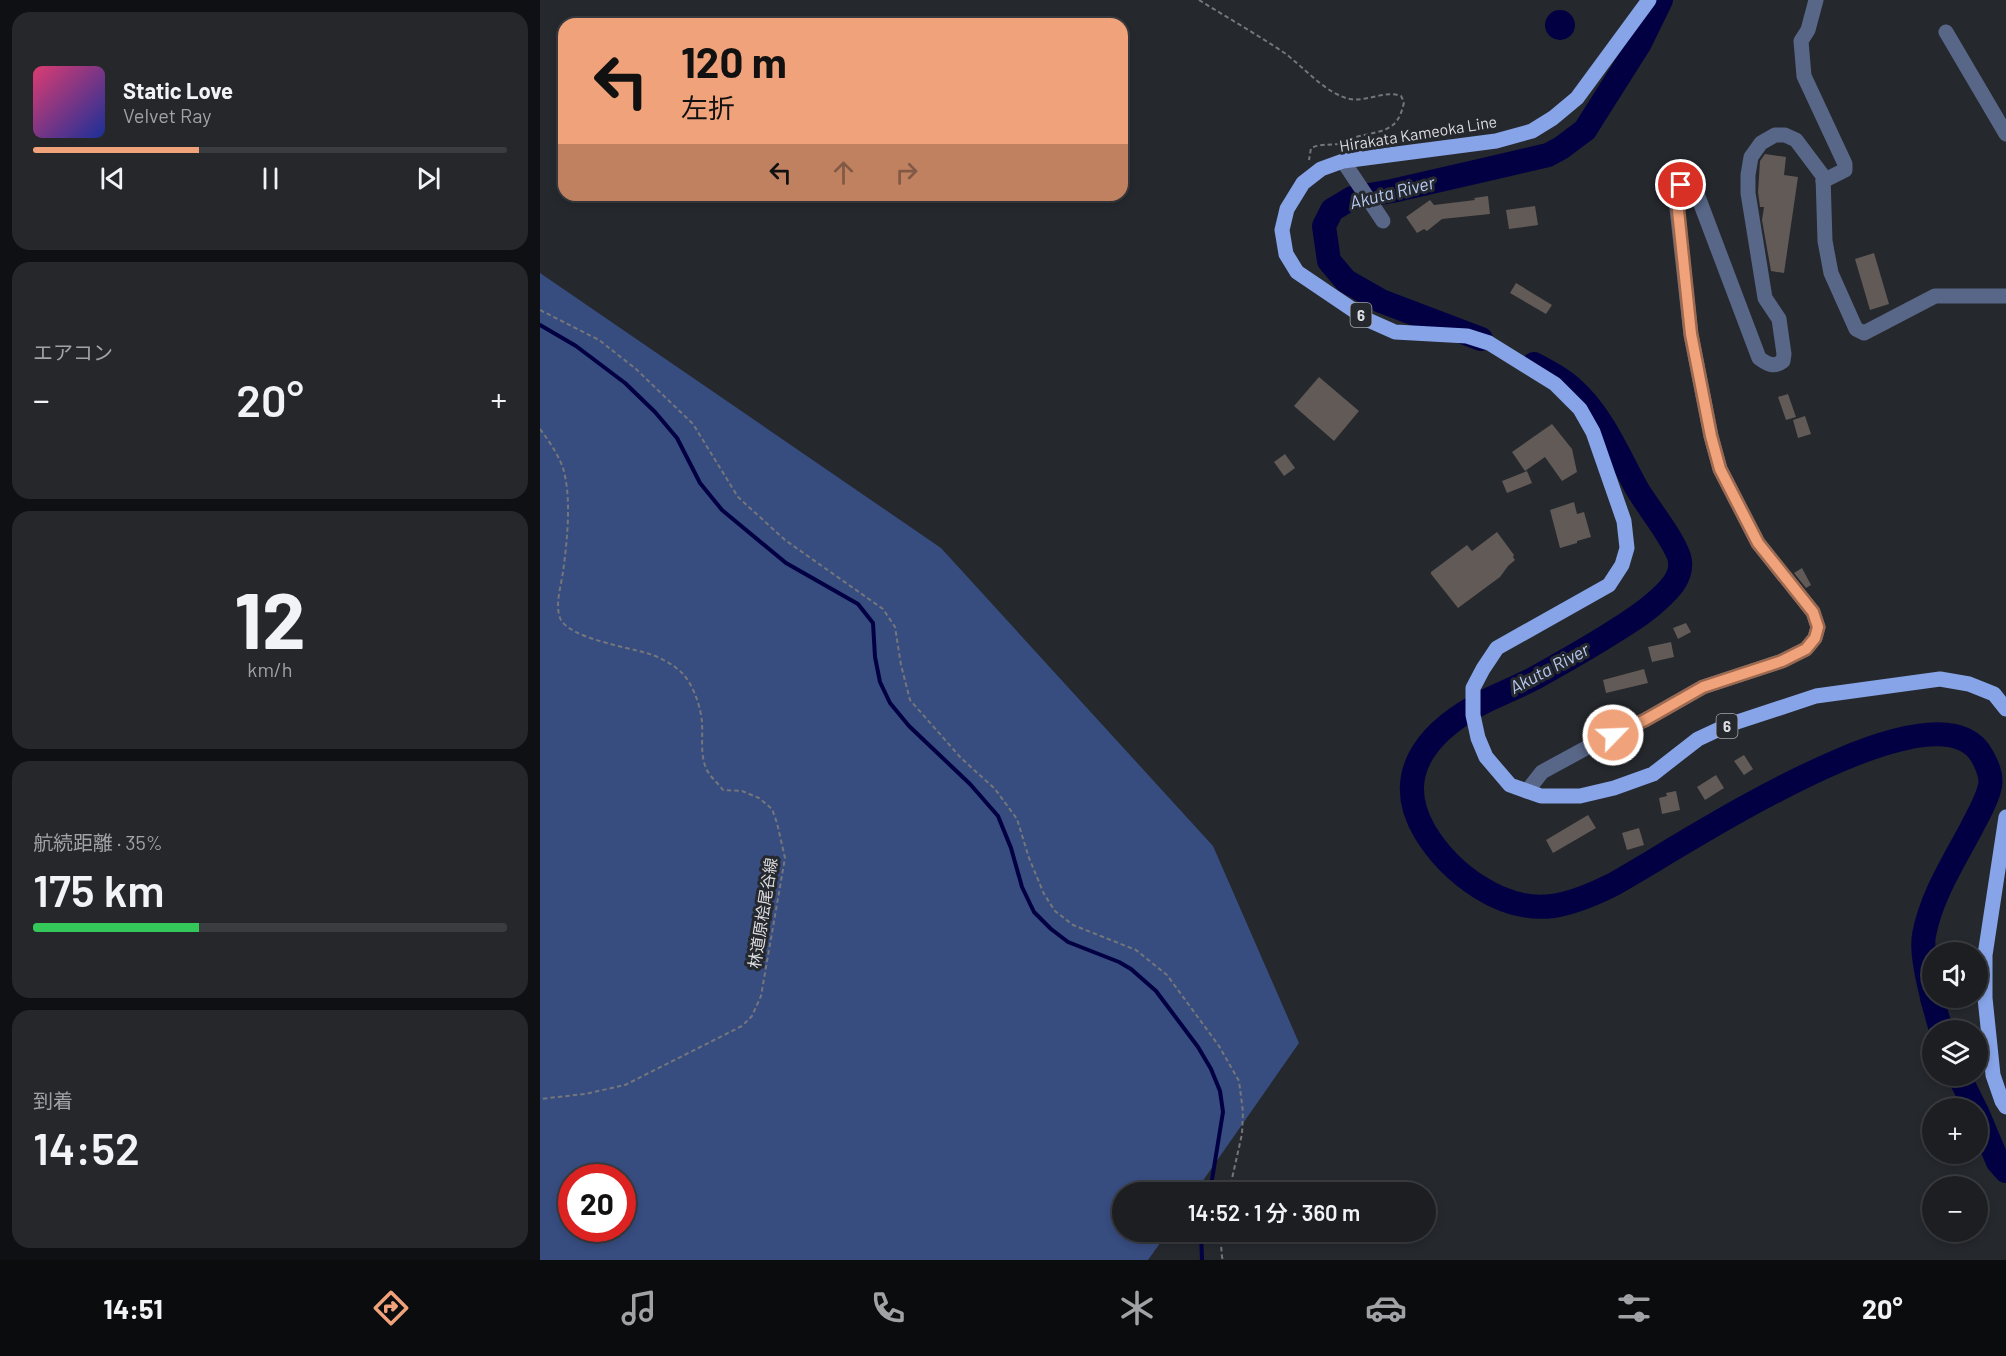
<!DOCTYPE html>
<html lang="ja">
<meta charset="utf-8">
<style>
body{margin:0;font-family:Barlow,"Noto Sans JP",sans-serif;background:#25272a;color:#f1f3f6;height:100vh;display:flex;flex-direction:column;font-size:22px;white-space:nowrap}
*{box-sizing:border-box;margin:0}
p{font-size:20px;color:#a0a2a5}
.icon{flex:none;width:33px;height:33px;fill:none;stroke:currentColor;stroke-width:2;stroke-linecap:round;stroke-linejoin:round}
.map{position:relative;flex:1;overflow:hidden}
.side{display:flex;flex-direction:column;gap:12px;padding:12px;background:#0f1013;width:540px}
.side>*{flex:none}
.guide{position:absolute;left:18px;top:18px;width:570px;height:183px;border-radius:18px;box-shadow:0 3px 9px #0003,0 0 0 2px #3a3c40;background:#f0a27a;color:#111;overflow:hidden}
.buttons{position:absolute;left:1382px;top:942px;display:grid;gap:12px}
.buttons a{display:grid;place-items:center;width:66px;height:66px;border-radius:50%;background:#1c1e22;box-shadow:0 3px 9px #0003,0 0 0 2px #3a3c40;font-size:30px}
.speed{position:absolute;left:18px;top:1164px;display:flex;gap:12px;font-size:30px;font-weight:700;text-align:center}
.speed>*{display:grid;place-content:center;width:78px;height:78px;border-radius:50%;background:#1c1e22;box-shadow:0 3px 9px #0003,0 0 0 2px #3a3c40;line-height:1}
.speed .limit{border:9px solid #d22;background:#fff;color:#111}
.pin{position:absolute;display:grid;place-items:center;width:51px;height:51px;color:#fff;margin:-26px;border:3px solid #fff;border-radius:50%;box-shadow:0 2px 6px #0007}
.me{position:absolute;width:66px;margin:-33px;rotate:66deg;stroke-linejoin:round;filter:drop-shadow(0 0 4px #0008)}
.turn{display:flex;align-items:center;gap:21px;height:126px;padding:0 24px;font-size:27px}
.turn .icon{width:78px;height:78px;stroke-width:2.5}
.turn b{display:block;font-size:42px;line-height:51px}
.lanes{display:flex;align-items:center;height:57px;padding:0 24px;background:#0003;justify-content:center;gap:30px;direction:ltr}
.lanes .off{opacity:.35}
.big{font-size:45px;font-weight:600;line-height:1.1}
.side .card{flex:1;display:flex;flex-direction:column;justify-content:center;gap:9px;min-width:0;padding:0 21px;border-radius:18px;background:#25272a}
.side .dial{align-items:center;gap:0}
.dial b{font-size:78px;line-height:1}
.song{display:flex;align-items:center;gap:18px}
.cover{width:72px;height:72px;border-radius:9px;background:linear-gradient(135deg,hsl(340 70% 55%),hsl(230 70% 35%))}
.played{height:6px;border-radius:3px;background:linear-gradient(90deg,#f0a27a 35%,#3a3c40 35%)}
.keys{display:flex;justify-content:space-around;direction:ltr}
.heat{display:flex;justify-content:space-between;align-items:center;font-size:33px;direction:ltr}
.charge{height:9px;border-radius:4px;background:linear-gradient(90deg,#34c759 35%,#3a3c40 0)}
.trip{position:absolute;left:572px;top:1182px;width:324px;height:60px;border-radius:30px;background:#1c1e22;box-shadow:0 3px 9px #0003,0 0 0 2px #3a3c40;font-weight:600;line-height:60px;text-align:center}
.tab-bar{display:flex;height:96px;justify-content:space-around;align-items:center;background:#0b0c0e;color:#a0a2a5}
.tab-bar .icon{width:42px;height:42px}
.tab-bar .current{color:#f0a27a}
.tab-bar b{font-size:27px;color:#f1f3f6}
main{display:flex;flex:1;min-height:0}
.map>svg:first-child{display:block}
.green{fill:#374c7f;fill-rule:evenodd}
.water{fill:#020043}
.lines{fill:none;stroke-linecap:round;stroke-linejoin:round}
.stream{stroke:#020043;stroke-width:4}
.river{stroke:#020043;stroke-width:24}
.building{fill:#625a56}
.path{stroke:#74767b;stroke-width:2;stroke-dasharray:4.5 3;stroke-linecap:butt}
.minor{stroke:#586687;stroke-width:15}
.major{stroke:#87a4e8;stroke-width:15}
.route-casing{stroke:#9c694f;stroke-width:15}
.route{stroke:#f0a27a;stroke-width:10}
.labels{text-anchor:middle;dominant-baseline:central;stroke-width:6;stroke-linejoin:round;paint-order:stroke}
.shield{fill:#25282d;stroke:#a6a7ac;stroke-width:1.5}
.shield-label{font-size:15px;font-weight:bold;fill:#dddee2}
.street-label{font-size:16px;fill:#dddee2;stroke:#25282d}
.water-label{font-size:18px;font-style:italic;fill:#b8cbf4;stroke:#25282d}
</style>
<main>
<section class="side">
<div class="card">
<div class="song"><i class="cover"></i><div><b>Static Love</b><p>Velvet Ray</p></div></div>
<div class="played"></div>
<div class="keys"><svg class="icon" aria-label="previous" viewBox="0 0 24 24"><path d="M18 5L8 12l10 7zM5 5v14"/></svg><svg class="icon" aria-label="pause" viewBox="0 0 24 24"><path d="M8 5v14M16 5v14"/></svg><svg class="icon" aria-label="next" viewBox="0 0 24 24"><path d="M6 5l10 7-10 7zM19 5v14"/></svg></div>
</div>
<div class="card"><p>エアコン</p>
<div class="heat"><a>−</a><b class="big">20°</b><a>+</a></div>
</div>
<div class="card dial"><b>12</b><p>km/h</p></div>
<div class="card"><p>航続距離 · 35%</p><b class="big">175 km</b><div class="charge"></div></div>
<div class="card"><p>到着</p><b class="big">14:52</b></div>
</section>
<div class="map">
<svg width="1466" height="1260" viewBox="0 0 1466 1260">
<rect width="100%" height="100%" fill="#25282d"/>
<path class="green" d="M0,273L401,548L673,846L759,1043L655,1192H582V1232H628L608,1260H0ZM32,1178H82V1228H32Z"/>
<circle class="water" cx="1020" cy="25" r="15"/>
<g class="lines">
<g class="stream">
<polyline points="0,325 36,346 85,383 115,412 137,438 160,483 182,510 246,563 318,604 333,623 335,657 340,682 350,703 369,726 430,784 458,816 471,848 482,887 494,912 511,929 528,942 579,962 591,969 616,991 658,1047 671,1069 680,1091 683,1112 670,1192"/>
<polyline points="661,1232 662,1260"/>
</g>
<g class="river">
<polyline points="941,339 841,301 806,281 789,261 784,226 792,210 812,198 852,191 948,169 1008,155 1021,148 1045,130 1100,43 1121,0"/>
<path d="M994,364C1007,371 1022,378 1033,389C1062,415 1078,454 1096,487C1106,505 1138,544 1140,561C1142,578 1129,590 1118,600C1103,614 1085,625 1067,636C1043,651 1018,665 993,679C974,689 954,696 936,706C886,734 852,776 885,832C910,873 962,913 1013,906C1033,903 1054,894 1072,885C1129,855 1397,672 1442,756C1447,765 1452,775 1450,786C1447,801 1438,815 1431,829C1413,863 1391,897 1384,935C1381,952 1388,980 1392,997"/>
<polyline points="1392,998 1401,1030"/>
<polyline points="1419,1076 1435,1108"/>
<polyline points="1437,1112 1458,1162 1466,1171"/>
</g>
</g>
<g class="building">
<polygon points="1225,154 1246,157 1244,175 1258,177 1244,273 1231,271 1222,220 1224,207 1220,207 1218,192 1220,161"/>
<polygon points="948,196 950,214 902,219 887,231 884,229 877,233 866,217 890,200 894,205 935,200 934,198"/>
<polygon points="995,206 998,225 969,229 966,210"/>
<polygon points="1334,253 1349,304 1330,310 1315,259"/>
<polygon points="976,283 1012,305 1006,314 970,293"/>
<polygon points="779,377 819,411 794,441 754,406"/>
<polygon points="1248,394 1256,417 1246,420 1238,397"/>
<polygon points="1265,416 1271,434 1258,438 1253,420"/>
<polygon points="1012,424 1032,449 1037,472 1022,481 1005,457 985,471 972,452"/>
<polygon points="745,454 755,468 744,476 734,462"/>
<polygon points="987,471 992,483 967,493 962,481"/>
<polygon points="1034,502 1037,514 1044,512 1051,537 1037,541 1037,543 1020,548 1010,510"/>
<polygon points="957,532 974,555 973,557 975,560 968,566 960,577 918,608 891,574 891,572 927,545 932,551"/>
<polygon points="1262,568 1271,585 1266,588 1254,573"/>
<polygon points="1146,623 1151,632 1138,639 1133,628"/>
<polygon points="1131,642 1134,657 1112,662 1108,647"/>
<polygon points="1104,669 1108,683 1066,693 1063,680"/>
<polygon points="1204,755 1213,769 1204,775 1194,761"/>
<polygon points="1176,775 1184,788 1165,800 1157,787"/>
<polygon points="1136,791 1140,810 1122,814 1119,798 1127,796 1126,793"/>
<polygon points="1048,815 1056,828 1013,853 1006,840"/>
<polygon points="1099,828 1104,845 1087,850 1082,833"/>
</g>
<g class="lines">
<g class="path">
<path d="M659,0C688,18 718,35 746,54C764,68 788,95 810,99C827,102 845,90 861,96L864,102C858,133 842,130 816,137C810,139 805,143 798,144C788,145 780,144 771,148L769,160"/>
<polyline points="0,310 59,340 96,369 153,424 198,497 245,540 343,609 355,627 361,665 370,700 421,758 455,789 477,819 489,858 504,894 515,911 533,925 596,950 627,975 679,1046 699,1081 703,1112 702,1134 689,1192"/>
<path d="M0,429C9,441 18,454 23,468C32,498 27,542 23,572C21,586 15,604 20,618C28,638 87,647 106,653C118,656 133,664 142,673C153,684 161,707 162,723C163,738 160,754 166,768C169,776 178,783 183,790L202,791L219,798L232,809L237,823L245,858L221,996L212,1016L202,1026L85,1085L45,1094L0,1099"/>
<polyline points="680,1232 682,1257 683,1260"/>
</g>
<g class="minor">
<polyline points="1276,0 1268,30 1261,41 1264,76 1305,164 1305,170 1283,181"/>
<polyline points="1406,32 1466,134"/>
<polyline points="803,161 843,221"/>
<path d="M987,791L1002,772L1057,742L1105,720L1163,687L1242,661L1266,649L1275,638L1278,627L1273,612L1218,543L1180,469L1171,436L1151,335L1135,191L1141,185L1147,183L1154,186L1219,358C1227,364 1234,368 1243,361L1244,354L1239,319L1225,298L1208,193V175L1211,157L1221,143L1235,135H1245L1256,140L1283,176L1285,241L1291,273L1316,329L1324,333L1395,296H1466"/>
</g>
<g class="major">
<polyline points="1109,0 1037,98 1013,118 992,131 956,141 803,161 781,169 763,183 747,209 742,230 746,254 757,272 828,320 855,332 927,336 949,343 1015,384 1040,409 1053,432 1084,521 1087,548 1082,565 1069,585 957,648 943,669 933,688 933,715 938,738 946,757 970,785 1001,796 1040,796 1074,788 1113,774 1158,739 1188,725 1276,696 1400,679 1429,684 1454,694 1466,709"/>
<polyline points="1466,817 1445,955 1445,998 1453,1075 1462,1101 1466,1107"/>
</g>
</g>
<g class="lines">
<g class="route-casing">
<polyline id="route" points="1073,735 1105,720 1163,687 1242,661 1266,649 1275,638 1278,627 1273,612 1218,543 1180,469 1171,436 1151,334 1136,191 1141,185"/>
</g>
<use href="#route" class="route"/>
</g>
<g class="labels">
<g class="shield">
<rect x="810.5" y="303" width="21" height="24" rx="4.5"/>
<rect x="1176.5" y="714" width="21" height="24" rx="4.5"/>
</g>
<g class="shield-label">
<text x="821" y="315">6</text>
<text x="1187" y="726">6</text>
</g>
<g class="street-label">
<text transform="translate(878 133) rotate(-9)">Hirakata Kameoka Line</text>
<text transform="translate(222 913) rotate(-81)">林道原桧尾谷線</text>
</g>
<g class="water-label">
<text transform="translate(852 192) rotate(-14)">Akuta River</text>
<text transform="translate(1009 668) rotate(-28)">Akuta River</text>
</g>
</g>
</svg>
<div class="buttons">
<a><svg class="icon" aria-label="sound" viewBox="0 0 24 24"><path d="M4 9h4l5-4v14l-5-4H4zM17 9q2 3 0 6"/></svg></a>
<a><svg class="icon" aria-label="layers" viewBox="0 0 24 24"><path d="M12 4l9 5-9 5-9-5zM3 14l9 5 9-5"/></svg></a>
<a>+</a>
<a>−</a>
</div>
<div class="speed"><div class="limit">20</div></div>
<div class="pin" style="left:1141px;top:185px;background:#d93025"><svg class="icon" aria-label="arrive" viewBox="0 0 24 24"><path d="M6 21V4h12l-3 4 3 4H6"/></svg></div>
<svg class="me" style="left:1073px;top:735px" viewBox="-20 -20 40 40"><circle r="17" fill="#f0a27a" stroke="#fff" stroke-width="3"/><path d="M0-11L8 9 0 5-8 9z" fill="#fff"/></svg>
<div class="trip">14:52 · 1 分 · 360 m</div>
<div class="guide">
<div class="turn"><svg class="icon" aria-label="left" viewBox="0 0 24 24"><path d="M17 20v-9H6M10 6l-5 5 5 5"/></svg><div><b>120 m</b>左折</div></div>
<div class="lanes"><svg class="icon" aria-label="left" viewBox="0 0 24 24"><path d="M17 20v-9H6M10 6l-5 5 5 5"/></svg><svg class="icon off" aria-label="ahead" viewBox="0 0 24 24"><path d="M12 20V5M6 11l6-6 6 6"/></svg><svg class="icon off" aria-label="right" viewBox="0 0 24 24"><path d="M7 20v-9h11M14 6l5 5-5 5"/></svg></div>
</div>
</div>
</main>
<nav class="tab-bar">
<b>14:51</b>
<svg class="icon current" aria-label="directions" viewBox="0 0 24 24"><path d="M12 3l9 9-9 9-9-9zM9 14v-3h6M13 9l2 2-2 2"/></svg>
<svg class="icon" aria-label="music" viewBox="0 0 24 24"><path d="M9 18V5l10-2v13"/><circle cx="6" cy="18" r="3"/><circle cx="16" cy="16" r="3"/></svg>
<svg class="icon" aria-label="phone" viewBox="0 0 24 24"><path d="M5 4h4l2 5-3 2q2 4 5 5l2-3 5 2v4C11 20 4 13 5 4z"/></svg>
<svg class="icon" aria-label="climate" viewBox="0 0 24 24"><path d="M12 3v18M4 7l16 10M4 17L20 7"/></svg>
<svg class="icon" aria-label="car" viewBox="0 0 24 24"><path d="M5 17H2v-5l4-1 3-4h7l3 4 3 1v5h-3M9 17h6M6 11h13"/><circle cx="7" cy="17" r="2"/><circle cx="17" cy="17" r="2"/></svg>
<svg class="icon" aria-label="filters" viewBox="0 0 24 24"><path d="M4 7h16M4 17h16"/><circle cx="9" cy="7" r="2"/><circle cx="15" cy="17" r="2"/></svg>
<b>20°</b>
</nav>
